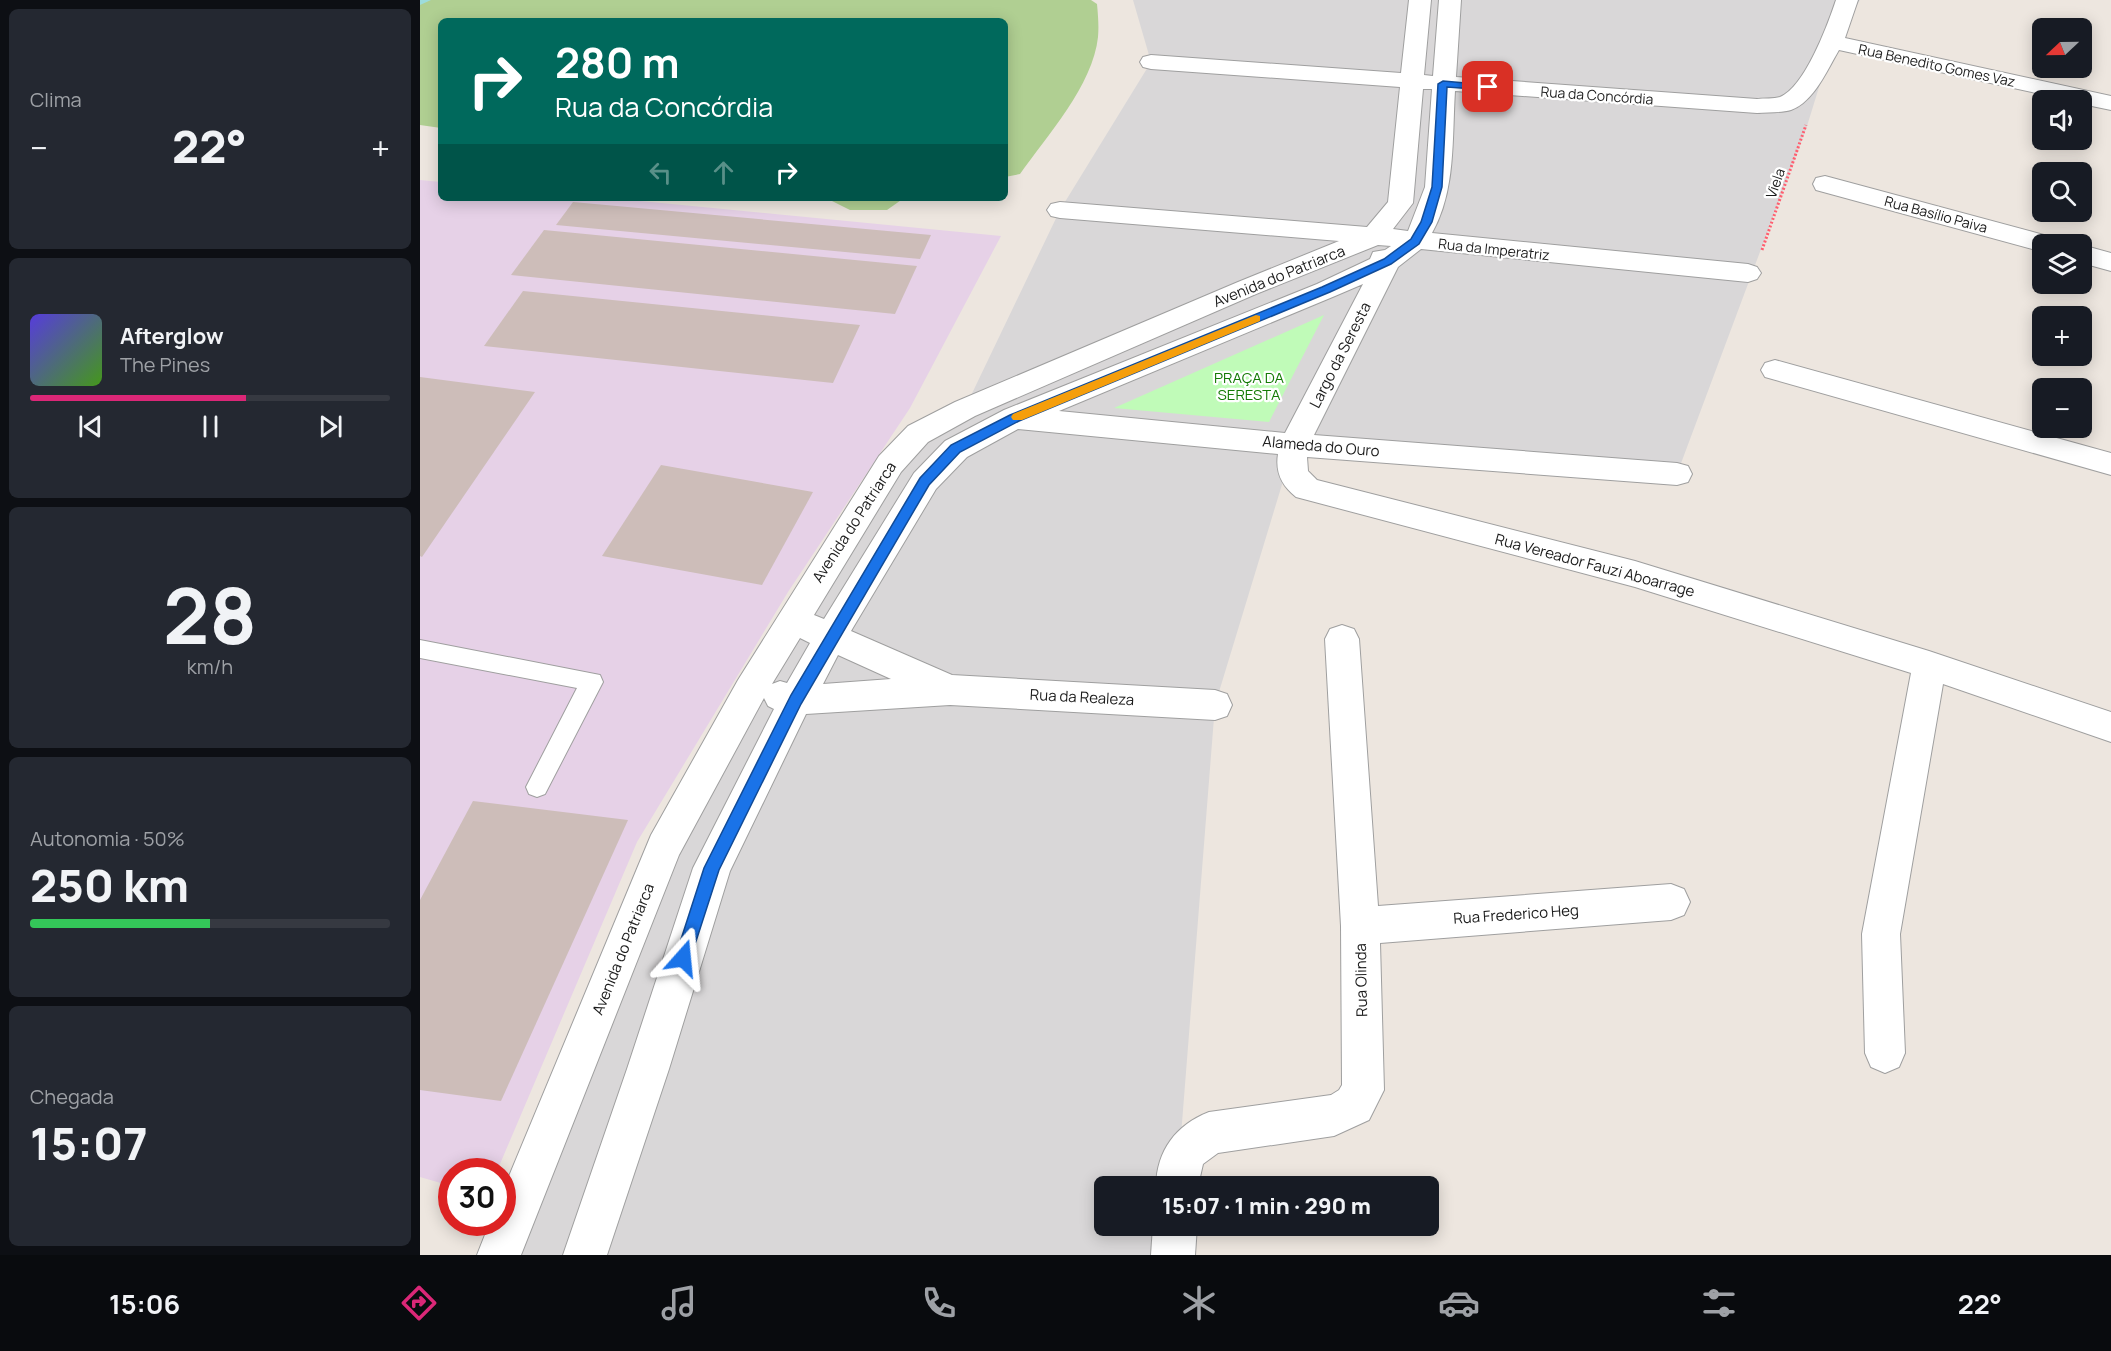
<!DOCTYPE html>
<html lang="pt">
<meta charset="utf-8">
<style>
body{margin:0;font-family:Manrope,sans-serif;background:#242831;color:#f1f3f6;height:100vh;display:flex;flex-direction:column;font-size:22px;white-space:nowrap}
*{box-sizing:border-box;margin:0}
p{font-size:20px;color:#9ea1a6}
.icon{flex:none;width:33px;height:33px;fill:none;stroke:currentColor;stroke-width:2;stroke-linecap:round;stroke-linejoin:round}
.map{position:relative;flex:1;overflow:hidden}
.panel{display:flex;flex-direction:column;gap:9px;padding:9px;background:#0d0f14;width:420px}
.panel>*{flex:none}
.hud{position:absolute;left:18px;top:18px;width:570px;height:183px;border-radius:9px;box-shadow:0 3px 15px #0003;background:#00695c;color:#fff;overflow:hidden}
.needle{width:39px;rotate:248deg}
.fabs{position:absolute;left:1612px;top:18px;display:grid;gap:12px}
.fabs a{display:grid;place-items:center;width:60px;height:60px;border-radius:9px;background:#171b24;box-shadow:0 3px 15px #0003;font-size:30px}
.speed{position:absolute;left:18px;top:1158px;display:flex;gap:12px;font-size:30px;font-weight:700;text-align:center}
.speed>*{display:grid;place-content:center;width:78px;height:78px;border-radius:50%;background:#171b24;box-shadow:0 3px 15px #0003;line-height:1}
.speed .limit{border:9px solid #d22;background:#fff;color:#111}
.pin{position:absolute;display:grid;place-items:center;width:51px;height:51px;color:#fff;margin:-26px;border-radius:12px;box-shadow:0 3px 9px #0006}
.me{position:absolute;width:66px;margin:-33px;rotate:18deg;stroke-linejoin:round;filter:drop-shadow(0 0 4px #0008)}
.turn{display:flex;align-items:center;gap:21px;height:126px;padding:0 18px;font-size:27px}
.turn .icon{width:78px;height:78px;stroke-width:2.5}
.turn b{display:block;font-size:42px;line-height:51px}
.lanes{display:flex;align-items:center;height:57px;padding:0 18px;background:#0003;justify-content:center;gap:30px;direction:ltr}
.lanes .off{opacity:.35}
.big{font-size:45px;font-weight:800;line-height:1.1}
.panel .card{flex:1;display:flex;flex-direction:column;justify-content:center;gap:9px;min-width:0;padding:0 21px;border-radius:9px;background:#242831}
.panel .dial{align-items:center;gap:0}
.dial b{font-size:78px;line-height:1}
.song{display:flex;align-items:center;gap:18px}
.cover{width:72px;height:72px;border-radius:9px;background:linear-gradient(135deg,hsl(250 70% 55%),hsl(100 70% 35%))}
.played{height:6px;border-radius:3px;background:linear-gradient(90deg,#db2777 60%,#363941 60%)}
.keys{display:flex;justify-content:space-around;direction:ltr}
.heat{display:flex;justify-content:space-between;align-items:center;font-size:33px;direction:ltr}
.charge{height:9px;border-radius:4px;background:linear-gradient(90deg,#34c759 50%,#363941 0)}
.trip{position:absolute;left:674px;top:1176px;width:345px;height:60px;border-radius:9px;background:#171b24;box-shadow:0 3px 15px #0003;font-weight:800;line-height:60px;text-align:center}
.tab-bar{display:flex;height:96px;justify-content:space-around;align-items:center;background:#090b0e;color:#9ea1a6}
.tab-bar .icon{width:42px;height:42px}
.tab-bar .on{color:#db2777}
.tab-bar b{font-size:27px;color:#f1f3f6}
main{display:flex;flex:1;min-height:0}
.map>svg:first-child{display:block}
.residential{fill:#d9d7d8}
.industrial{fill:#e6d1e7}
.forest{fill:#b0cf92}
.park{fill:#c0fbb8}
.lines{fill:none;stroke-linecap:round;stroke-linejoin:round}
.stream{fill:#9ddcdd;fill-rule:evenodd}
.building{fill:#cdbdb9}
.service-casing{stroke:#9f9f9f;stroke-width:2}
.minor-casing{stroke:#9f9f9f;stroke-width:2}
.path{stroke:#ff5e6f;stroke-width:3;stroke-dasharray:2 2;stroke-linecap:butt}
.service{fill:#fff;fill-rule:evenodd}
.minor{fill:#fff;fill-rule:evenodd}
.route{fill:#1a73e8;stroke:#114b97;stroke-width:1.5}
.slow{fill:#f59e0b}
.labels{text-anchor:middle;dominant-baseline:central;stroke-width:4.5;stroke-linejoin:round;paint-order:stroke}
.far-street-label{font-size:14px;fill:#1b1b1b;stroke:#fff}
.street-label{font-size:15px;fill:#1b1b1b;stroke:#fff}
.park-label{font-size:15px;fill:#157b06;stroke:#fff}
</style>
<main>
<section class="panel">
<div class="card"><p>Clima</p>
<div class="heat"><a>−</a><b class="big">22°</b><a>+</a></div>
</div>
<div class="card">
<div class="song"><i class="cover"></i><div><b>Afterglow</b><p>The Pines</p></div></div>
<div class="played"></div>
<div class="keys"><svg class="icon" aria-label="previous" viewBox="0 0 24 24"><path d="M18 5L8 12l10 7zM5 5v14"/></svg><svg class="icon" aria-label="pause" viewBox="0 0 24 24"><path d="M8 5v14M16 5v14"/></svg><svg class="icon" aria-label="next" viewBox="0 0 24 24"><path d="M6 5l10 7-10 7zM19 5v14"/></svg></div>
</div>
<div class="card dial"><b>28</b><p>km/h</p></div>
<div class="card"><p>Autonomia · 50%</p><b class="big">250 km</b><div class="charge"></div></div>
<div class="card"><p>Chegada</p><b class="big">15:07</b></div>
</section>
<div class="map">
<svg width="1691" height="1255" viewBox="0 0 1691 1255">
<rect width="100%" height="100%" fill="#ede6df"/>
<polygon class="residential" points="713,0 1440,0 1413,42 1387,126 1257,474 874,445 795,705 757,1186 684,1186 684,1226 755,1226 753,1255 79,1255 244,847 470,464 545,408 640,210 731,62"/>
<polygon class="industrial" points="0,180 21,182 21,198 190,198 581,236 490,408 368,592 217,842 77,1171 32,1172 31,1186 0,1177"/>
<g class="forest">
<path d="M0,0H671L677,4C678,15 679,26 678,37C673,85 627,136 600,174L585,177V21H21V128L0,125Z"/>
<polygon points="406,198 484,198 467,210 430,210"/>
</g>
<polygon class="park" points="904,315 849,422 694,408"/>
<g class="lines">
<polygon class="stream" points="0,0 11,0 0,5"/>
</g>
<g class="building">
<polygon points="153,202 511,235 500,259 136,225"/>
<polygon points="124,230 497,266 475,314 91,275"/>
<polygon points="103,291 440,325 413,383 64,346"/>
<polygon points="0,377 115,392 2,557 0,556"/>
<polygon points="241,465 393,492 342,585 182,556"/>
<polygon points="53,801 208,820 81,1101 0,1090 0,900"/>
</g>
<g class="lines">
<g class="service-casing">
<polygon id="service" points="0,640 180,675 183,682 125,794 117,797 109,794 106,787 157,688 0,658"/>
</g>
<g class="minor-casing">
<g id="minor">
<path d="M989,0H1011L1004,75L1013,76L1019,0H1041L1036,77L1337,99C1344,98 1354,99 1360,97C1385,87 1408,24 1416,0H1438L1425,38L1691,96V110L1662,104V100H1648L1419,50C1407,70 1394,102 1371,110C1361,113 1348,112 1337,113L1035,91C1032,138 1036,191 1012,233L1328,264L1337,267L1341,273L1337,279L1328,282L1001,249L978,267L894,435L1257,463L1268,466L1272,474L1268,482L1257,485L887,457L888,471L897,480L1215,561L1509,651L1691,712V742L1523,684L1480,934L1485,1053L1479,1067L1465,1073L1451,1067L1445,1053L1442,934L1491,673L1215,587L876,497C862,486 855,473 858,454L598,429L547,457L516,489L431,631L532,675L795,690L807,694L812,705L807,716L795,720L530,705L386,714L310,871L249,1069L187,1255H143L207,1069L273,868L354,709L348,706L344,698L259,855L101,1255H57L70,1222H82V1193L231,835L318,680L459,456L488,426L535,402L818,282L919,241L640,218L631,216L627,210L631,204L640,202L947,227L968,202L980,87L731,69L723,67L720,62L723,57L731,55L981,73ZM1003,89H1012L1005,187L988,231L973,229L993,203ZM958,245L971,246L965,250L953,252L950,259L897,284L584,410L525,441L494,473L404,619L394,615L481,472L508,442L555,416L836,294ZM943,284L865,433L639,411L915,296ZM380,638L390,643L367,683L360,681L352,684ZM418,655L471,679L403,684Z"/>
<polygon points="1405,176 1635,238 1639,244 1623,244 1623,252 1396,190 1393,184 1396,178"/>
<polygon points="1662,245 1691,253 1691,271 1662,263"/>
<polygon points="1355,360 1691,453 1691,475 1345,377 1341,370 1345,363"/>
<path d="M922,625L934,629L939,639L958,906L1251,884L1264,889L1270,902L1264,915L1251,920L960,943L964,1090L949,1120L914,1136L798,1153L783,1164L778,1186H736C737,1150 756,1125 789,1112L911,1095L919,1090L922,1085L921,926L905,639L910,629Z"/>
<polygon points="733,1226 777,1226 775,1255 731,1255"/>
</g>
</g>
<polyline class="path" points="1342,250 1386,125"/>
<use href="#service" class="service"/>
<use href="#minor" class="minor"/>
</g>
<polygon class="route" points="1023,81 1068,85 1072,87 1068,90 1027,87 1022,187 1012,222 999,244 971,264 910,292 599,421 540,452 509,485 381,704 299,870 269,963 263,966 258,963 255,958 284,868 371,695 500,478 531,445 590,415 902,287 964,259 991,239 1001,222 1012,187 1018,84"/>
<polygon class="slow" points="836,315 840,316 840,321 602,420 593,420 591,417 593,414"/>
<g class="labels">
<g class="far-street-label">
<text transform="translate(1517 65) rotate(12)">Rua Benedito Gomes Vaz</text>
<text transform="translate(1177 95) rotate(4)">Rua da Concórdia</text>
<text transform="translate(1355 183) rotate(-71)">Viela</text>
<text transform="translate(1516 214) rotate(15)">Rua Basílio Paiva</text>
<text transform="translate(1074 249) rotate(6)">Rua da Imperatriz</text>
</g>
<g class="street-label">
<text transform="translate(859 276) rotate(-22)">Avenida do Patriarca</text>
<text transform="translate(920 355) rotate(-63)">Largo da Seresta</text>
<text transform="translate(901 446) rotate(5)">Alameda do Ouro</text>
<text transform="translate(434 522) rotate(-57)">Avenida do Patriarca</text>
<text transform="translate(1175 565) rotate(15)">Rua Vereador Fauzi Aboarrage</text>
<text transform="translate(662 697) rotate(3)">Rua da Realeza</text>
<text transform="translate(1096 914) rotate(-4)">Rua Frederico Heg</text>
<text transform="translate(203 949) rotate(-68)">Avenida do Patriarca</text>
<text transform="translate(941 980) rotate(-91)">Rua Olinda</text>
</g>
<g class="park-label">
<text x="829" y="377">PRAÇA DA<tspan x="829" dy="17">SERESTA</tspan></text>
</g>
</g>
</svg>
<div class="fabs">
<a><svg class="needle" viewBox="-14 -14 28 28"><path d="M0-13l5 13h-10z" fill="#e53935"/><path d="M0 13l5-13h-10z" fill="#9ea1a6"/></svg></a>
<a><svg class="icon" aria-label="sound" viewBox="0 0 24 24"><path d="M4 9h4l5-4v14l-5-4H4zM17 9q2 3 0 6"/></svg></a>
<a><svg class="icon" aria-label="search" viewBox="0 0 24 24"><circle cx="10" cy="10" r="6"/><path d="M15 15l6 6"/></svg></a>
<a><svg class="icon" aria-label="layers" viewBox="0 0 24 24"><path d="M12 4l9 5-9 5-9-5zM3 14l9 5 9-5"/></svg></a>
<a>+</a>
<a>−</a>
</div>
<div class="speed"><div class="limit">30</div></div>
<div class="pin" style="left:1068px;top:87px;background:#d93025"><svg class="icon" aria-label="arrive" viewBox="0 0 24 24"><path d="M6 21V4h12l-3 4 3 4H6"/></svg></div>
<svg class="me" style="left:263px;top:958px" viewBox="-20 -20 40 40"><path d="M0-17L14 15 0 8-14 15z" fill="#1a73e8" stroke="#fff" stroke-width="4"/></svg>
<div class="trip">15:07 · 1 min · 290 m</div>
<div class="hud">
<div class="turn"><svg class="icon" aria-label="right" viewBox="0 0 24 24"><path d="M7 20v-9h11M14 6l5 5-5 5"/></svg><div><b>280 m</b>Rua da Concórdia</div></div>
<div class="lanes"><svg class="icon off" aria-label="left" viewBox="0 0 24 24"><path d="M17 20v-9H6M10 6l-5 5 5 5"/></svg><svg class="icon off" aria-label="ahead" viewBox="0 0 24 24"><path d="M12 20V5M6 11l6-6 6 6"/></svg><svg class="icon" aria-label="right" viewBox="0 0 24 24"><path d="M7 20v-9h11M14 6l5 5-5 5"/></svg></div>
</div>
</div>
</main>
<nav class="tab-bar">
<b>15:06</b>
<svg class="icon on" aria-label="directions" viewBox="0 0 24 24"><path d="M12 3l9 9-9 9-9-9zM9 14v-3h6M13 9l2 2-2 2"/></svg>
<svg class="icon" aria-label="music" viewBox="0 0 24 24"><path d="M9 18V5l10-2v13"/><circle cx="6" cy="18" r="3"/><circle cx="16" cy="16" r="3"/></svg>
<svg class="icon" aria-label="phone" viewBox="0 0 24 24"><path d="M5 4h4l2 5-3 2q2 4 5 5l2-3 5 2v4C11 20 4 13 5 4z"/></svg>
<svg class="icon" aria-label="climate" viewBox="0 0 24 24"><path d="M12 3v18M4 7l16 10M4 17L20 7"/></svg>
<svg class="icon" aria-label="car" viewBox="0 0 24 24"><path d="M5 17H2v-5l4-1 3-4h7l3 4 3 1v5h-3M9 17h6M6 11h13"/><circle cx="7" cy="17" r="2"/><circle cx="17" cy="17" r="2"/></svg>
<svg class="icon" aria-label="filters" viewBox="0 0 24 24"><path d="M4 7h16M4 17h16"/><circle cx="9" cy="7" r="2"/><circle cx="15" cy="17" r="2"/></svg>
<b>22°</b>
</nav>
